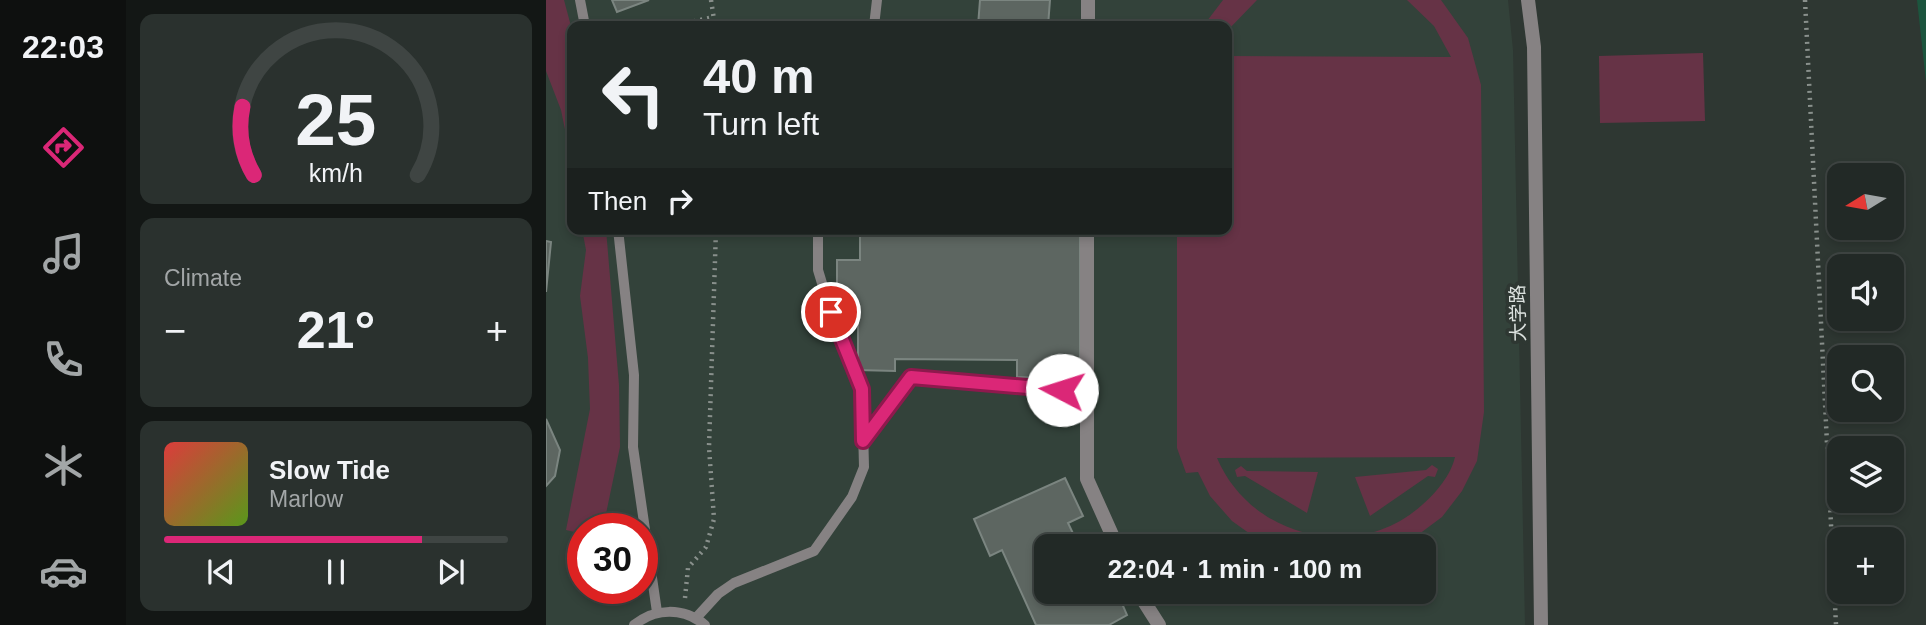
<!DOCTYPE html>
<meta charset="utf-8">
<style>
body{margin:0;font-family:Helvetica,"Noto Sans SC",sans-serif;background:#2a312e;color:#f1f3f6;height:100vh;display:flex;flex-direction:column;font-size:26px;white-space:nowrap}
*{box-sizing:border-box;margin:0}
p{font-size:23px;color:#a2a6a7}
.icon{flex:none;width:38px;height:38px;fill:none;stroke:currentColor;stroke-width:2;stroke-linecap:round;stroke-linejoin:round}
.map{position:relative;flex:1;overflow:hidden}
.sheet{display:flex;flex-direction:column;gap:14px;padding:14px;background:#131715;width:420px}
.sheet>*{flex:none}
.guide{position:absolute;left:21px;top:21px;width:665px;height:214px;border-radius:14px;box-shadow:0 4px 10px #0003,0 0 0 2px #3f4543;background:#222926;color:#f1f3f6;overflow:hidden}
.needle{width:46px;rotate:259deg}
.buttons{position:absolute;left:1281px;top:163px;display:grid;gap:14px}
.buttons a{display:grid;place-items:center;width:77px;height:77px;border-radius:14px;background:#222926;box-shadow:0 4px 10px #0003,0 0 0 2px #3f4543;font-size:35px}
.speed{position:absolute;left:21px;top:513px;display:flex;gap:14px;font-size:35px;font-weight:700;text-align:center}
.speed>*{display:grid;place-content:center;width:91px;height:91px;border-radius:50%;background:#222926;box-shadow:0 4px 10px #0003,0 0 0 2px #3f4543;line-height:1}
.speed .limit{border:10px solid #d22;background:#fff;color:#111}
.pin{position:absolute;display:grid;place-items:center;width:60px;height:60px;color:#fff;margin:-30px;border:4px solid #fff;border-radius:50%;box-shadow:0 2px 7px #0007}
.me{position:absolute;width:77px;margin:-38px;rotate:275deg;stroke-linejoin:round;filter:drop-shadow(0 0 5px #0008)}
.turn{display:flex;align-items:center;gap:24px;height:147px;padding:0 21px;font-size:32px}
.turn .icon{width:91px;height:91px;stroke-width:2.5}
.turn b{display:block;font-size:49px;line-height:60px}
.then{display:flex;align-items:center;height:66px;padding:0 21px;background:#0003;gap:14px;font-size:26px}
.big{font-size:52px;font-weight:700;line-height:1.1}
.sheet .card{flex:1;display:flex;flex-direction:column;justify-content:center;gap:10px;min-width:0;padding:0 24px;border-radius:14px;background:#2a312e}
.sheet .dial{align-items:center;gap:0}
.dial svg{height:182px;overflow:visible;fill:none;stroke:#3f4543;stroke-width:7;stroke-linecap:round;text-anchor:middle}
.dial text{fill:#f1f3f6;stroke:none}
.song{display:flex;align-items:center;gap:21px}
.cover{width:84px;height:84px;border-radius:10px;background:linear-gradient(135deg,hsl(0 70% 55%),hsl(90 70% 35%))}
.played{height:7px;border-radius:4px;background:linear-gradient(90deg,#db2777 75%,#3f4543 75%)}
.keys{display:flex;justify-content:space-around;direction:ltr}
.heat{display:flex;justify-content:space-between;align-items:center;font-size:38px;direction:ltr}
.trip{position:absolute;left:488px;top:534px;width:402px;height:70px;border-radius:14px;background:#222926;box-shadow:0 4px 10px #0003,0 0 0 2px #3f4543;font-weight:700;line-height:70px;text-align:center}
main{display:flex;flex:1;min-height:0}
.tabs{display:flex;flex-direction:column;width:126px;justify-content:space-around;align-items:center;background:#0e100f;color:#a2a6a7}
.tabs .icon{width:49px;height:49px}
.tabs .current{color:#db2777}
.tabs b{font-size:32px;color:#f1f3f6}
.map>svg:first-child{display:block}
.built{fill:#33423a;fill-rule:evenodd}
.green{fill:#663346;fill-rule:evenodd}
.water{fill:#1c553e}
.building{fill:#5d6661;stroke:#7b8580;stroke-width:2}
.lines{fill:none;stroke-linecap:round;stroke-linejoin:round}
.path{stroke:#89908c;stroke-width:4.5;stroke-dasharray:2 5;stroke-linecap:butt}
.service{stroke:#868283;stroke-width:10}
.minor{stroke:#868283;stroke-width:14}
.tertiary{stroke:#868283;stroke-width:14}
.route-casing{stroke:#8e194d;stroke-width:18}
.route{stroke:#db2777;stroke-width:12}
.labels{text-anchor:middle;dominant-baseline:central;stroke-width:7;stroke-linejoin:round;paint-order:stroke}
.street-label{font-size:19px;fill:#dce2df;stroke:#2e3732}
</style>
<main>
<nav class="tabs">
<b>22:03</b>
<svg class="icon current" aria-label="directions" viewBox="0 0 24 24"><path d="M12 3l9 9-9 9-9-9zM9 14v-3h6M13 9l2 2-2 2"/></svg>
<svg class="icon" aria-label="music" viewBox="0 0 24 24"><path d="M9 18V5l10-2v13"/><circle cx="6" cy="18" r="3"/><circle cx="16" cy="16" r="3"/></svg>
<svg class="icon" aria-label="phone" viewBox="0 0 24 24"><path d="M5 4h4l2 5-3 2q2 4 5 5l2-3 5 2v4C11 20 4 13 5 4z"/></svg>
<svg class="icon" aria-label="climate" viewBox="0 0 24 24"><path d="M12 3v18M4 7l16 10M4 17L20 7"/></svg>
<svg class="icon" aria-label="car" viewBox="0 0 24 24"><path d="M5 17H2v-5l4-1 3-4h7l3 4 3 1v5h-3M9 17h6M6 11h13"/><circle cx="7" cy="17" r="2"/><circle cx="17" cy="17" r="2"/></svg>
</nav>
<section class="sheet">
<div class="card dial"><svg viewBox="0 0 100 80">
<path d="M14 69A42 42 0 1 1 86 69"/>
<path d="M14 69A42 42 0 0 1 9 39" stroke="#db2777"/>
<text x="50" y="56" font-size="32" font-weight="700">25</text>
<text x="50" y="72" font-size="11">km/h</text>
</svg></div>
<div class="card"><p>Climate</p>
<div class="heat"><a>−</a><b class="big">21°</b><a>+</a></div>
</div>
<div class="card">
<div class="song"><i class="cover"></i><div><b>Slow Tide</b><p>Marlow</p></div></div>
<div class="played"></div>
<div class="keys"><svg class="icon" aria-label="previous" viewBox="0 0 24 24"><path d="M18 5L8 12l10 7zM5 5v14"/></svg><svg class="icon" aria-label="pause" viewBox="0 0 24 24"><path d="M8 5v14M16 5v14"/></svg><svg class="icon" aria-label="next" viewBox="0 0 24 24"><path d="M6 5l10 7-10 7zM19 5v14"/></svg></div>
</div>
</section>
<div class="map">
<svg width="1380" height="625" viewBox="0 0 1380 625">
<rect width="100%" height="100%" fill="#2e3732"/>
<path class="built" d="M0,0H962L967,50L979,625H0ZM26,26H681V229H26ZM37,528H96V588H37ZM500,546H878V592H500Z"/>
<g class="green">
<polygon points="0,0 18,0 26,30 26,164 15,110 0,71"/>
<polygon points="677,0 711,0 681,31 681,26 631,26 631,21 661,21"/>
<path d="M861,0H895L922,38L935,85L938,412L931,461L916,491L896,517L857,546H721L686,521L664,496L652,472L640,473L631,448V229H681V56L905,57L888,26ZM909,457C905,475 890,493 876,505C811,564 705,538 671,458Z"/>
<polygon points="1157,53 1159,121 1054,123 1053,56"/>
<polygon points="36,229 60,229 73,385 74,447 57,528 37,528 37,534 20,530 44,409 42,358 34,296 40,250"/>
<polygon points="886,465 892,469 889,477 882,476 824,516 809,477 880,470"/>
<polygon points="695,466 701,471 772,472 761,513 699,476 691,477 689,470"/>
</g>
<polygon class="water" points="1371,0 1380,0 1380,82"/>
<g class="building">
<polygon points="66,0 103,0 71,12"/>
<polygon points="434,0 504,0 502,26 432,26"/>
<polygon points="85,229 112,229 85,233"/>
<polygon points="314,229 534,229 534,359 519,359 518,378 471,377 471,360 349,359 349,371 312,370 312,307 291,307 291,260 314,260"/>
<polygon points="0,241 5,242 0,292"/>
<polygon points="0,419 14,450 9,476 0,486"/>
<polygon points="519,478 537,516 522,523 533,546 500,546 500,592 571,592 581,615 563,625 490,625 456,550 444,556 428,519"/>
</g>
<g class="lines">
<g class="path">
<polyline points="165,0 169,26"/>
<polyline points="1259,0 1290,625"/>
<polyline points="127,26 168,17"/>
<polyline points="139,598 142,568 160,547 168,519 163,447 170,229"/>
</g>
<g class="service">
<polyline points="34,0 39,26"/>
<polyline points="328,26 331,0"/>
<polyline points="72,229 88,375 87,447 111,612"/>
<polyline points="150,618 172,594 188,583 268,551 306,497 318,467 316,389 291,333 272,270 272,229"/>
<path d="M88,625C109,608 137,607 159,625"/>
</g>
<g class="minor">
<polyline points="542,26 542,0"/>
<polyline points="541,229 541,479 571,546"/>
<polyline points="317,441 364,377 541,392"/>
<polyline points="592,592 613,625"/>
</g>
<polyline class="tertiary" points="982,0 988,47 995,625"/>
</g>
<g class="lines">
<g class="route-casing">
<polyline id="route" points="285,312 316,389 317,441 365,377 516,390"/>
</g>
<use href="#route" class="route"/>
</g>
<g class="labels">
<g class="street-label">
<text transform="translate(972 313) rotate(-91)">大学路</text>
</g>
</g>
</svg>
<div class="buttons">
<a><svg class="needle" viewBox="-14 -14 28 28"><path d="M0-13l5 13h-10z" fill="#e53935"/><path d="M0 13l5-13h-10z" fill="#a2a6a7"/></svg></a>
<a><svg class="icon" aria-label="sound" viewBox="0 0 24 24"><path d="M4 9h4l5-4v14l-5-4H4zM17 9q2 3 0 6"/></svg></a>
<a><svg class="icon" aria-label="search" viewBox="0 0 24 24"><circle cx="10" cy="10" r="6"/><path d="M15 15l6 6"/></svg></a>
<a><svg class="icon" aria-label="layers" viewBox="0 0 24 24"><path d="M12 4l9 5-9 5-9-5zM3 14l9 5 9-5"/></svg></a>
<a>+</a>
</div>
<div class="speed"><div class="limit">30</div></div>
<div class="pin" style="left:285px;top:312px;background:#d93025"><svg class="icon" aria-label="arrive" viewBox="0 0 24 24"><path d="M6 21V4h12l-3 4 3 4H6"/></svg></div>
<svg class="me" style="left:516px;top:390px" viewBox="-20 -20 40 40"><circle r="19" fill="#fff"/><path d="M0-13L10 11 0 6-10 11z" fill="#db2777"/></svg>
<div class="trip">22:04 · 1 min · 100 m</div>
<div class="guide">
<div class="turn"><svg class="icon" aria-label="left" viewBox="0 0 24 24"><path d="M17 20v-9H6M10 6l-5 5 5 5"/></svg><div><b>40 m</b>Turn left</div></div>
<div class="then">Then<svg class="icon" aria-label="right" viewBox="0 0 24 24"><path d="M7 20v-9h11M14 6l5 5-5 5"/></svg></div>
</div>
</div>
</main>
